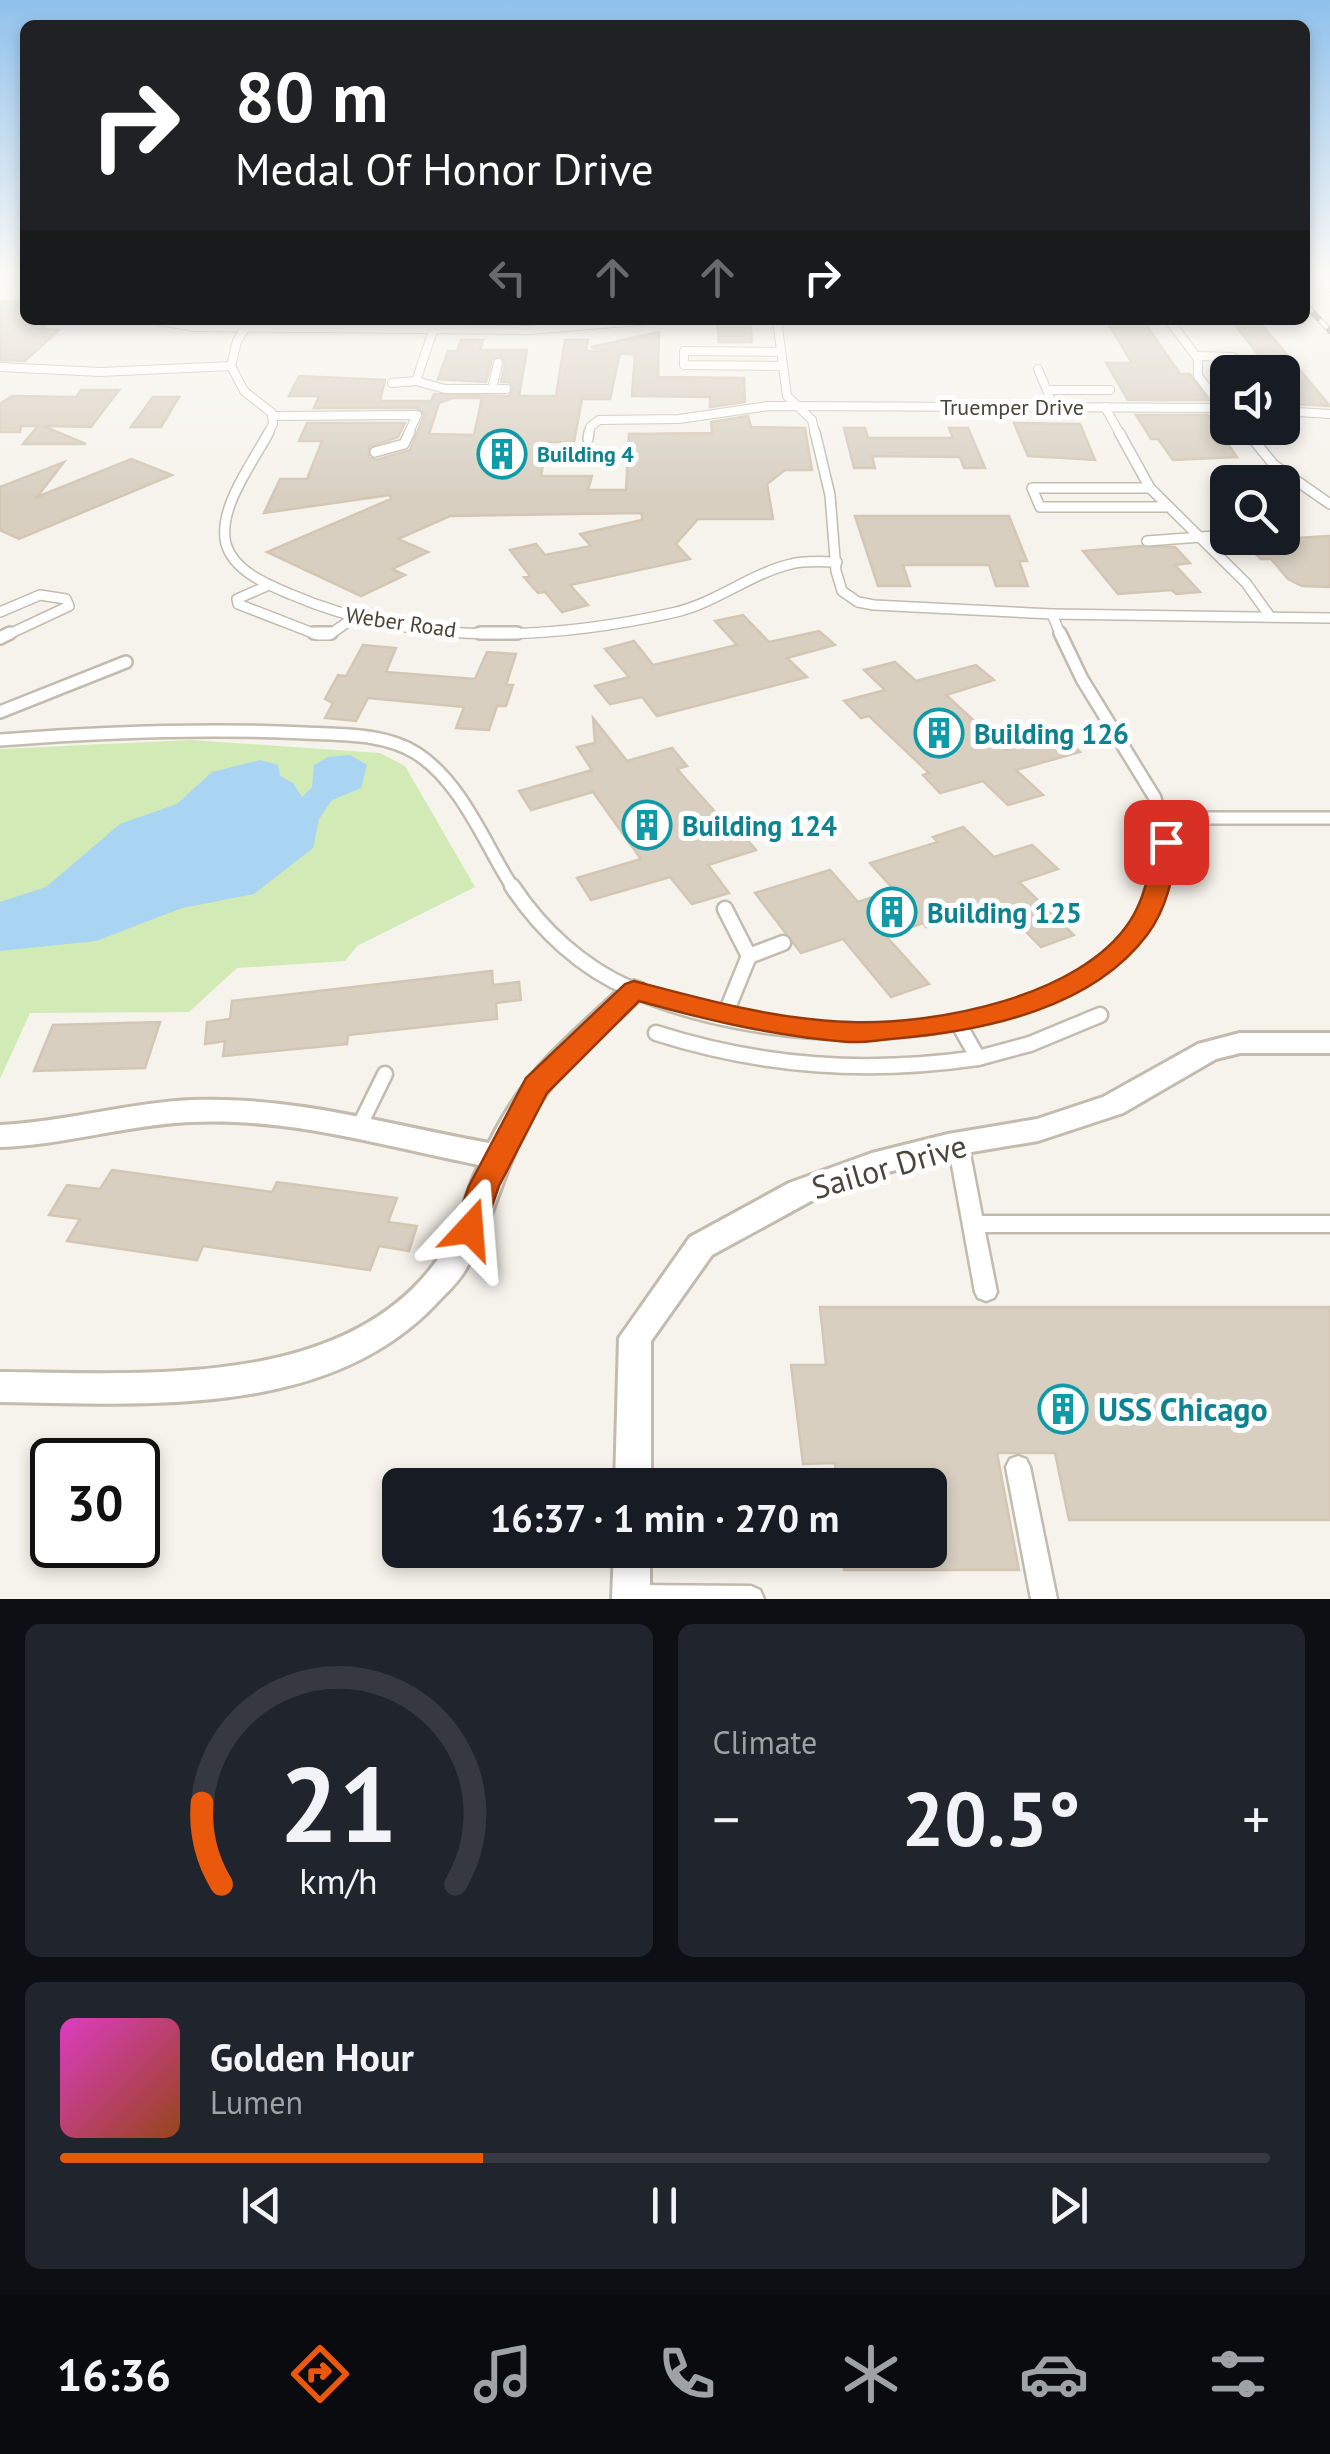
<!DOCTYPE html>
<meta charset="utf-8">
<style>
body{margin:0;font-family:"PT Sans",sans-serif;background:#20242c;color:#f1f3f6;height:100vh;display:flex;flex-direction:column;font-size:38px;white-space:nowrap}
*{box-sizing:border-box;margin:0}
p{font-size:32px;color:#9ea1a6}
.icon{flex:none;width:55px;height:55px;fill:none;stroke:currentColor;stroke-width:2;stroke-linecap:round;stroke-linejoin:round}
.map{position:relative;height:1599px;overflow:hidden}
.details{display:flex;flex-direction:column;gap:25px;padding:25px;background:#0d0f14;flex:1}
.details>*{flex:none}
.hud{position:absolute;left:20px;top:20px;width:1290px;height:305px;border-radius:15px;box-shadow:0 5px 15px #0003;background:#202124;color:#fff;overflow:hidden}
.controls{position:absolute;left:1210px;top:355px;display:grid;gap:20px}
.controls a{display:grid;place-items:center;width:90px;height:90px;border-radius:15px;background:#171b24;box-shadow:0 5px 15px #0003;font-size:50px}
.speed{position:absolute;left:30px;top:1438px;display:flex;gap:20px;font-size:50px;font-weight:700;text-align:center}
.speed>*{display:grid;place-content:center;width:130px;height:130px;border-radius:50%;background:#171b24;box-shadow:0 5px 15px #0003;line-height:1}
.speed .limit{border:5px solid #111;border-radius:15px;background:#fff;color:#111}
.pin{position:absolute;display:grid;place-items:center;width:85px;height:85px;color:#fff;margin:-42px;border-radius:20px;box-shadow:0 5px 15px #0006}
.me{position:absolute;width:110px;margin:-55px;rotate:19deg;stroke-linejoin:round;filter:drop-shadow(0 0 8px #0008)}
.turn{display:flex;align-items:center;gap:35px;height:210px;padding:0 50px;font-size:45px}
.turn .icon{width:130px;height:130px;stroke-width:2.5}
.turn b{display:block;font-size:70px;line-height:85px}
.lanes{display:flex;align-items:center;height:95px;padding:0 50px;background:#0003;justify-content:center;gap:50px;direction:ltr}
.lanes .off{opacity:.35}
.big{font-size:75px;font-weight:600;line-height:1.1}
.details .card{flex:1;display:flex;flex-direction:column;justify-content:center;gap:15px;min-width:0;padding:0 35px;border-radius:15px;background:#20242c}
.details .dial{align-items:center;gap:0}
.dial svg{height:260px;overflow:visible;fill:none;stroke:#363941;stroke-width:7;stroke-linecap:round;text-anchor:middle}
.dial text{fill:#f1f3f6;stroke:none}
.song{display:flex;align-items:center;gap:30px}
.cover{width:120px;height:120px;border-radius:15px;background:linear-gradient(135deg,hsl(310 70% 55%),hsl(20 70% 35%))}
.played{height:10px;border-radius:5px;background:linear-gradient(90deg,#ea580c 35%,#363941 35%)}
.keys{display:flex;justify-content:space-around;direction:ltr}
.heat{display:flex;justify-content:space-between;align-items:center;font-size:55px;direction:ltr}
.details .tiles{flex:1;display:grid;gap:25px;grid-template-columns:1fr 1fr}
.card:last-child{grid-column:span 2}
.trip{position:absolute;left:382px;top:1468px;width:565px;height:100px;border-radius:15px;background:#171b24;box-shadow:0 5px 15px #0003;font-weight:600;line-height:100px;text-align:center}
.tab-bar{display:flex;height:160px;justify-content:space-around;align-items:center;background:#090b0e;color:#9ea1a6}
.tab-bar .icon{width:70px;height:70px}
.tab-bar .active{color:#ea580c}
.tab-bar b{font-size:45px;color:#f1f3f6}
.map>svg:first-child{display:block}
.green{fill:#d2eab5}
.water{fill:#a9d4f2}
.building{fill:#d8cfc1;stroke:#d3c7b4;stroke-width:2.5;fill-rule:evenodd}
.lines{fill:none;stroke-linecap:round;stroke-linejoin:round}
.service-far3-casing{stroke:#c2bbae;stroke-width:10}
.service-far2-casing{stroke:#c2bbae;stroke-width:12}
.service-far1-casing{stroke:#c2bbae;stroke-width:16}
.service-casing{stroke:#c2bbae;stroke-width:19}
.pedestrian-casing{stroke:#c2bbae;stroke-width:5}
.minor-casing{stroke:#c2bbae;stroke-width:6}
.service-far3{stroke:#fff;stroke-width:8}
.service-far2{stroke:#fff;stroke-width:9}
.service-far1{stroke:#fff;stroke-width:11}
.service{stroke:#fff;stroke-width:14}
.pedestrian{fill:#fff;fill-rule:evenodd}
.minor{fill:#fff;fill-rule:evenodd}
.rail-casing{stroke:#9a9a9a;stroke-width:6}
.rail{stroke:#fff;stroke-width:4;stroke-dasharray:11;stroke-linecap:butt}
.route{fill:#ea580c;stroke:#983908;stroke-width:2.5}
.labels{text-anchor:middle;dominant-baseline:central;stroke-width:10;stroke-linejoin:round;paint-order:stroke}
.far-street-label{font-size:22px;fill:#4b4439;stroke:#fff}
.far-culture-label{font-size:22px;font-weight:bold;fill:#0d838f;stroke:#fff;text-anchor:start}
.culture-label{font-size:28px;font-weight:bold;fill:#0d838f;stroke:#fff;text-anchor:start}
.near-street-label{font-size:32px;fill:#4b4439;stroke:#fff}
.near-culture-label{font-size:32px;font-weight:bold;fill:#0d838f;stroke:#fff;text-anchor:start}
</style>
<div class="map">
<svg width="1330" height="1599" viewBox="0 0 1330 1599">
<rect width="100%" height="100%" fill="#f6f3ec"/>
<polygon class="green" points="191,740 380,753 405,766 475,887 357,946 345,961 237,968 189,1012 30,1013 0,1079 0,749"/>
<polygon class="water" points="350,755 367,765 361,788 332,800 319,819 313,848 254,894 182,908 96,941 0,951 0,902 46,887 120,824 177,804 212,772 260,760 278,765 280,776 293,783 302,797 312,787 314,765 328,757"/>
<g class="building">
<polygon points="0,301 25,302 25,320 53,320 40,329 59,330 25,361 0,360"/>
<polygon points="717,320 750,320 752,342 719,342"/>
<polygon points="1106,320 1143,320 1180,374 1190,374 1208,400 1128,400 1106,363 1132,363"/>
<polygon points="1231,320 1258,320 1330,406 1297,404 1282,386 1282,372 1272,372"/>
<path d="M659,332L658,377L744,378L745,402L710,407V397L632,396L635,355L620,353L610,399H582L574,442H547L541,476H592L588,490H626L629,434L712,433L711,422L748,416L751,427L805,428L812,470H785L767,484L773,519H698L676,544L690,559L570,585L588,605L562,612L545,592L538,593L524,577L530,576L510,550L536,544L545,555L591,546L580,534L642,520V513L450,516L398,539L428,552L392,569L405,575L361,596L267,552L391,499L390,495L264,513L280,479H307L322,441H299L307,423H405L398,437L369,447V457L376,460L410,450L424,415L417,408H314L319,396H289L299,376L385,380L380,401H431L434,394L509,396L513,388L509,382H501L505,364L501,356L492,359L486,382L438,379L448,351H457L461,340H483L480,350H527L519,396H556L565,340H588L586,351H608L591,347ZM452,398H482L474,435L429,434L439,403Z"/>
<polygon points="81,390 119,390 91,427 43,426 86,444 23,444 38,426 21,426 20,432 0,432 0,404 12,396 76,397"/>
<polygon points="153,397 179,397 161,427 131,427"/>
<polygon points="1136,415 1208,415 1237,457 1173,460 1158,439 1151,439"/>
<polygon points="1014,423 1080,424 1095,460 1028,456"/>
<polygon points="844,428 865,428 868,438 953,438 949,428 968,428 985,468 964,468 960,457 872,456 875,468 854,468"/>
<polygon points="131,459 172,475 19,539 0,530 0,487 64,462 37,497"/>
<polygon points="855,516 1009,516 1027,561 1019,561 1028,586 996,586 989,565 903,565 910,586 878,586"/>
<polygon points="1330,536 1330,587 1302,586 1288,579 1271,559 1261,559 1242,541"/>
<polygon points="1141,546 1175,547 1190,563 1175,565 1200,592 1176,594 1172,590 1118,594 1083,551"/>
<polygon points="743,615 769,642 819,631 835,645 787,658 807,677 657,716 642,697 610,704 595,686 629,677 605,649 634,641 653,665 737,645 715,621"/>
<polygon points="363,645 396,648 386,672 475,679 487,652 516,654 506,685 513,685 506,706 497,706 489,730 456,728 464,707 368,698 356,721 325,718 333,703 325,699 338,675 346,676"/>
<polygon points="895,662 916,681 976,665 994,680 946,695 1006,750 1058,734 1080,752 1016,770 1043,795 1008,805 983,781 940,793 923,775 929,773 869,716 861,718 844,701 885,690 864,670"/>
<polygon points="593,718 627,761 672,748 687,766 677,769 733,832 739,830 756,850 708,865 729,893 692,904 670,877 591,900 577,878 641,859 593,792 531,810 519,791 592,770 577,747 595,743"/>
<polygon points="963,827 994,857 1032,845 1058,869 1019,882 1074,935 1041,947 997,902 926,927 923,923 886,936 929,984 891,997 843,939 801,953 755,893 830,870 858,902 894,890 870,863 938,842 933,837"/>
<polygon points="492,971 493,985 519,982 521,1000 496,1003 497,1019 348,1035 347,1044 223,1056 225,1041 205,1044 207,1022 230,1019 232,1001"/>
<polygon points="160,1022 145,1068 34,1071 53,1025"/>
<polygon points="112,1170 272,1192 277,1182 397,1198 388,1222 417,1226 409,1251 379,1246 370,1270 203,1246 197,1260 67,1241 80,1219 49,1215 67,1185 100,1189"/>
<polygon points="820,1307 1330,1307 1330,1520 1069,1520 1055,1453 997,1453 1019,1570 844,1570 842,1550 930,1550 930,1485 837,1485 835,1463 803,1464 791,1365 826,1365"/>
</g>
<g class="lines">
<g class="service-far3-casing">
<g id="service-far3">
<polyline points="0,274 25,274"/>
<polyline points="1330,284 1327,284 1330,287"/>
<polyline points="154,320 195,327 529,330 651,320"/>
<polyline points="777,320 787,396 812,420 815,434"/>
<polyline points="1169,320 1198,359 1198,376 1223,408"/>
<polyline points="246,327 237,341 231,366 244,391 272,413 273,424 268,434"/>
<polyline points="434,328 416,381 445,389 506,389"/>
<polyline points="781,352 684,351 684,365 783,366"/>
<polyline points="1196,356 1233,357 1245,372"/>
<polyline points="0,367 100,372 231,366"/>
<polyline points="1038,369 1054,407"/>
<polyline points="392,383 416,381"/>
<polyline points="492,389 498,363"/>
<polyline points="1047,390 1110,390"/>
<polyline points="1105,407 1120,434"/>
<polyline points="1282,411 1330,414"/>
<polyline points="272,416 417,415 408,434"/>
<polyline points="1244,428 1249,434"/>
<polyline points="589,434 590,427 599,420 679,419 768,406 1228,408"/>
</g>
</g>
<g class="service-far2-casing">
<g id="service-far2">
<path d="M269,432C254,461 217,508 226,544C234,571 266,584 290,594C410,646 546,641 672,613C715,604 749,574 791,564C806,560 822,562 837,562"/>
<polyline points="815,432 830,495 836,571 842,591 858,602 874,605 1052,614 1061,636"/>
<polyline points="1119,432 1150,488 1246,583 1269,615"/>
<polyline points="1247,432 1274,465 1330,504"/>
<polyline points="588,439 589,432"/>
<polyline points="375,452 404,444 410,432"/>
<polyline points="1150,488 1032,488 1040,507 1166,507"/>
<polyline points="1147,541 1228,535"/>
<polyline points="269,585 237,599 238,604 318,635 329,635 355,617"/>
<polyline points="0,612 40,595 66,599 69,606 5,636"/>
<polyline points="1052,614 1330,618"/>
</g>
</g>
<g class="service-far1-casing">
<g id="service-far1">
<polyline points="314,633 331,633"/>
<polyline points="480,633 517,633"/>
<polyline points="1060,633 1082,679 1155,798 1165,840 1160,888"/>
<polyline points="0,638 10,633"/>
<polyline points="0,712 126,662"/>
<path d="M0,740C102,732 203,728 305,733C342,735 384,733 416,753C462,782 485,845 513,888"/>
<polyline points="1162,818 1330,818"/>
</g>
</g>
<g class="service-casing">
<g id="service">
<path d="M512,886C541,930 582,968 631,989C762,1045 950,1051 1076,980C1112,959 1148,928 1160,886"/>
<polyline points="725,909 749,956 725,1015"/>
<polyline points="749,956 783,943"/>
<path d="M656,1033C763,1067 867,1074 978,1058L958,1023"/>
<polyline points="978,1058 1030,1044 1100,1015"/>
<polyline points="358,1129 385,1074"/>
</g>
</g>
<g class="pedestrian-casing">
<g id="pedestrian">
<polygon points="958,1135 965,1138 968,1143 982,1216 1330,1216 1330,1232 985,1232 997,1292 994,1298 986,1301 978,1298 975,1292 948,1143 951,1138"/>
<polygon points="1018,1456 1026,1459 1030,1467 1057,1599 1031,1599 1006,1467 1010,1459"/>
<polygon points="631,1585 751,1586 760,1590 764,1599 619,1599 622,1589"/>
</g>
</g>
<g class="minor-casing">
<g id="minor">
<path d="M634,981L643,984L647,990L643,996C608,1032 564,1063 538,1106C505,1159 495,1221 464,1272C456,1285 444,1295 434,1306C325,1419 144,1404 0,1402V1372C142,1373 348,1391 440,1256C458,1229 465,1194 479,1165C383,1146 289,1117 190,1122C126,1125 64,1145 0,1147V1125C65,1122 127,1103 191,1100C293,1096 390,1125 489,1143C527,1066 565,1041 625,984Z"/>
<polygon points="1240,1033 1330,1033 1330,1053 1240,1053 1216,1059 1123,1113 1038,1141 948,1156 877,1175 811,1201 712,1255 651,1341 651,1485 615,1485 619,1338 690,1237 789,1183 872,1153 948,1134 1037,1119 1103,1097 1198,1044"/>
<polygon points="614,1550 650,1550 650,1599 612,1599"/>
</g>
</g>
<use href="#service-far3" class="service-far3"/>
<use href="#service-far2" class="service-far2"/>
<use href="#service-far1" class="service-far1"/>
<use href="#service" class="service"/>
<use href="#pedestrian" class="pedestrian"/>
<use href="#minor" class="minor"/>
<g class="rail-casing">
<polyline id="rail" points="1305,304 1330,331"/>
</g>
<use href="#rail" class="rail"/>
</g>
<linearGradient id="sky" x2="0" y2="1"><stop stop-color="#8fc1ec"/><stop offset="0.55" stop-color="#fbfaf6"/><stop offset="1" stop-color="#fbfaf6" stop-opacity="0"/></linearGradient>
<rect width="1330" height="496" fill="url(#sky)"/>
<path class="route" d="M1166,835L1178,842C1173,875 1168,907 1147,935C1092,1008 987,1030 901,1038C884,1039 865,1043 848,1042C775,1036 710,1021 639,1001L547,1093L499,1186L481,1238L470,1242L459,1238L454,1229L469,1186L526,1078L625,984L634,981C706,1000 777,1020 851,1022C935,1025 1081,997 1130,921C1146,896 1149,871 1154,842Z"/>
<defs>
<g id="building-ring" transform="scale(2.5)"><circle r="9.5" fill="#fff" stroke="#0f9aa8" stroke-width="1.5"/><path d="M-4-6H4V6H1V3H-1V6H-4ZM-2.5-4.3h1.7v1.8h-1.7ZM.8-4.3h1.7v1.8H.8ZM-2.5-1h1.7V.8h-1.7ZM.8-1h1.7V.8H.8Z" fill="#0f9aa8"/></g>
</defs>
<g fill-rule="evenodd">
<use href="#building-ring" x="502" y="454"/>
<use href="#building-ring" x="939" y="733"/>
<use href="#building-ring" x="647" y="825"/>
<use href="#building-ring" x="892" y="912"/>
<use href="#building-ring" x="1063" y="1409"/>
</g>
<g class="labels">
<g class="far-street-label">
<text x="1012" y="407">Truemper Drive</text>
<text transform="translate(401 622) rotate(8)">Weber Road</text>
</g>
<g class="far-culture-label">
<text x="537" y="454">Building 4</text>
</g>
<g class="culture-label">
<text x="974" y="733">Building 126</text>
<text x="682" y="825">Building 124</text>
<text x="927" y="912">Building 125</text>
</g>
<g class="near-street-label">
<text transform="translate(889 1166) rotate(-16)">Sailor Drive</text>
</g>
<g class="near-culture-label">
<text x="1098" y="1409">USS Chicago</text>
</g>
</g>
</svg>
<div class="controls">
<a><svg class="icon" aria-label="sound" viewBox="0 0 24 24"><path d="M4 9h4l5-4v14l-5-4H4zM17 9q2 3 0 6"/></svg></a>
<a><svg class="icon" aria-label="search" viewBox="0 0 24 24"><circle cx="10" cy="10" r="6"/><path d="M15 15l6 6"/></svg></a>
</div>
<div class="speed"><div class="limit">30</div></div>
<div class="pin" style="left:1166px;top:842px;background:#d93025"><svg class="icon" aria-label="arrive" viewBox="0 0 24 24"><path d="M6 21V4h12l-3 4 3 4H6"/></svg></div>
<svg class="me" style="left:470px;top:1229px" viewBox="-20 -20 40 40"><path d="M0-17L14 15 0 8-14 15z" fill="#ea580c" stroke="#fff" stroke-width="4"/></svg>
<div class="trip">16:37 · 1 min · 270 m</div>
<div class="hud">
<div class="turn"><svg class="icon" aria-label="right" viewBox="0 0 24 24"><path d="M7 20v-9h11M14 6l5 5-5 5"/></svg><div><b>80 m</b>Medal Of Honor Drive</div></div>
<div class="lanes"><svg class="icon off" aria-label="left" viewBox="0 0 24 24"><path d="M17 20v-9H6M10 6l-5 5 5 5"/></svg><svg class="icon off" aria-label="ahead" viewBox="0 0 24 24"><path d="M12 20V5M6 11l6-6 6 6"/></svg><svg class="icon off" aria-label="ahead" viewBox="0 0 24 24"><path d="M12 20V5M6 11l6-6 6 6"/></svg><svg class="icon" aria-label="right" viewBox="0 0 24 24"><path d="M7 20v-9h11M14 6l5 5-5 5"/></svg></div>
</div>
</div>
<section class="details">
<div class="tiles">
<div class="card dial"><svg viewBox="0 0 100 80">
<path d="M14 69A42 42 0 1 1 86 69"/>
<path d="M14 69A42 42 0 0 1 8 44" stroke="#ea580c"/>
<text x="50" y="56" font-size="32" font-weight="700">21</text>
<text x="50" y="72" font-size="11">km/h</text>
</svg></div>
<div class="card"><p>Climate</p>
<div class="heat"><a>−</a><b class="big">20.5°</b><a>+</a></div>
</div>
<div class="card">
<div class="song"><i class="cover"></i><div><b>Golden Hour</b><p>Lumen</p></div></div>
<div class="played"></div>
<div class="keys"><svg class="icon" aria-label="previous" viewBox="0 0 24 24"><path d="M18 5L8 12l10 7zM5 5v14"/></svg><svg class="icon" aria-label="pause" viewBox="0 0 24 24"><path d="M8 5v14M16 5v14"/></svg><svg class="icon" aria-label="next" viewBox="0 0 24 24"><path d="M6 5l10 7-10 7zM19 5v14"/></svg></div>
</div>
</div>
</section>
<nav class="tab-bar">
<b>16:36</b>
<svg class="icon active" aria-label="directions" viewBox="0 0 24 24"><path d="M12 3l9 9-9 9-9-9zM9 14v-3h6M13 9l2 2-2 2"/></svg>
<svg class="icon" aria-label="music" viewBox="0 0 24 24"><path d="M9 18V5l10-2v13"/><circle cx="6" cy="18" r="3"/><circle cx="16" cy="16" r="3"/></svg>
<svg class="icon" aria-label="phone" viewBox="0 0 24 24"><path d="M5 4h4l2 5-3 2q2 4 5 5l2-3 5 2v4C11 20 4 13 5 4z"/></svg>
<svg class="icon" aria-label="climate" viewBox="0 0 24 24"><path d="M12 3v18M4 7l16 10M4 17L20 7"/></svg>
<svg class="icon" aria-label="car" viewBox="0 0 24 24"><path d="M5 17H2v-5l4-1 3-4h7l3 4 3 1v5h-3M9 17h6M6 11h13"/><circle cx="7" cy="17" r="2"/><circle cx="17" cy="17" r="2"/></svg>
<svg class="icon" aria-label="filters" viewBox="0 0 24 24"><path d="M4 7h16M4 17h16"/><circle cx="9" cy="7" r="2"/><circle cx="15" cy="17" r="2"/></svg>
</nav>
